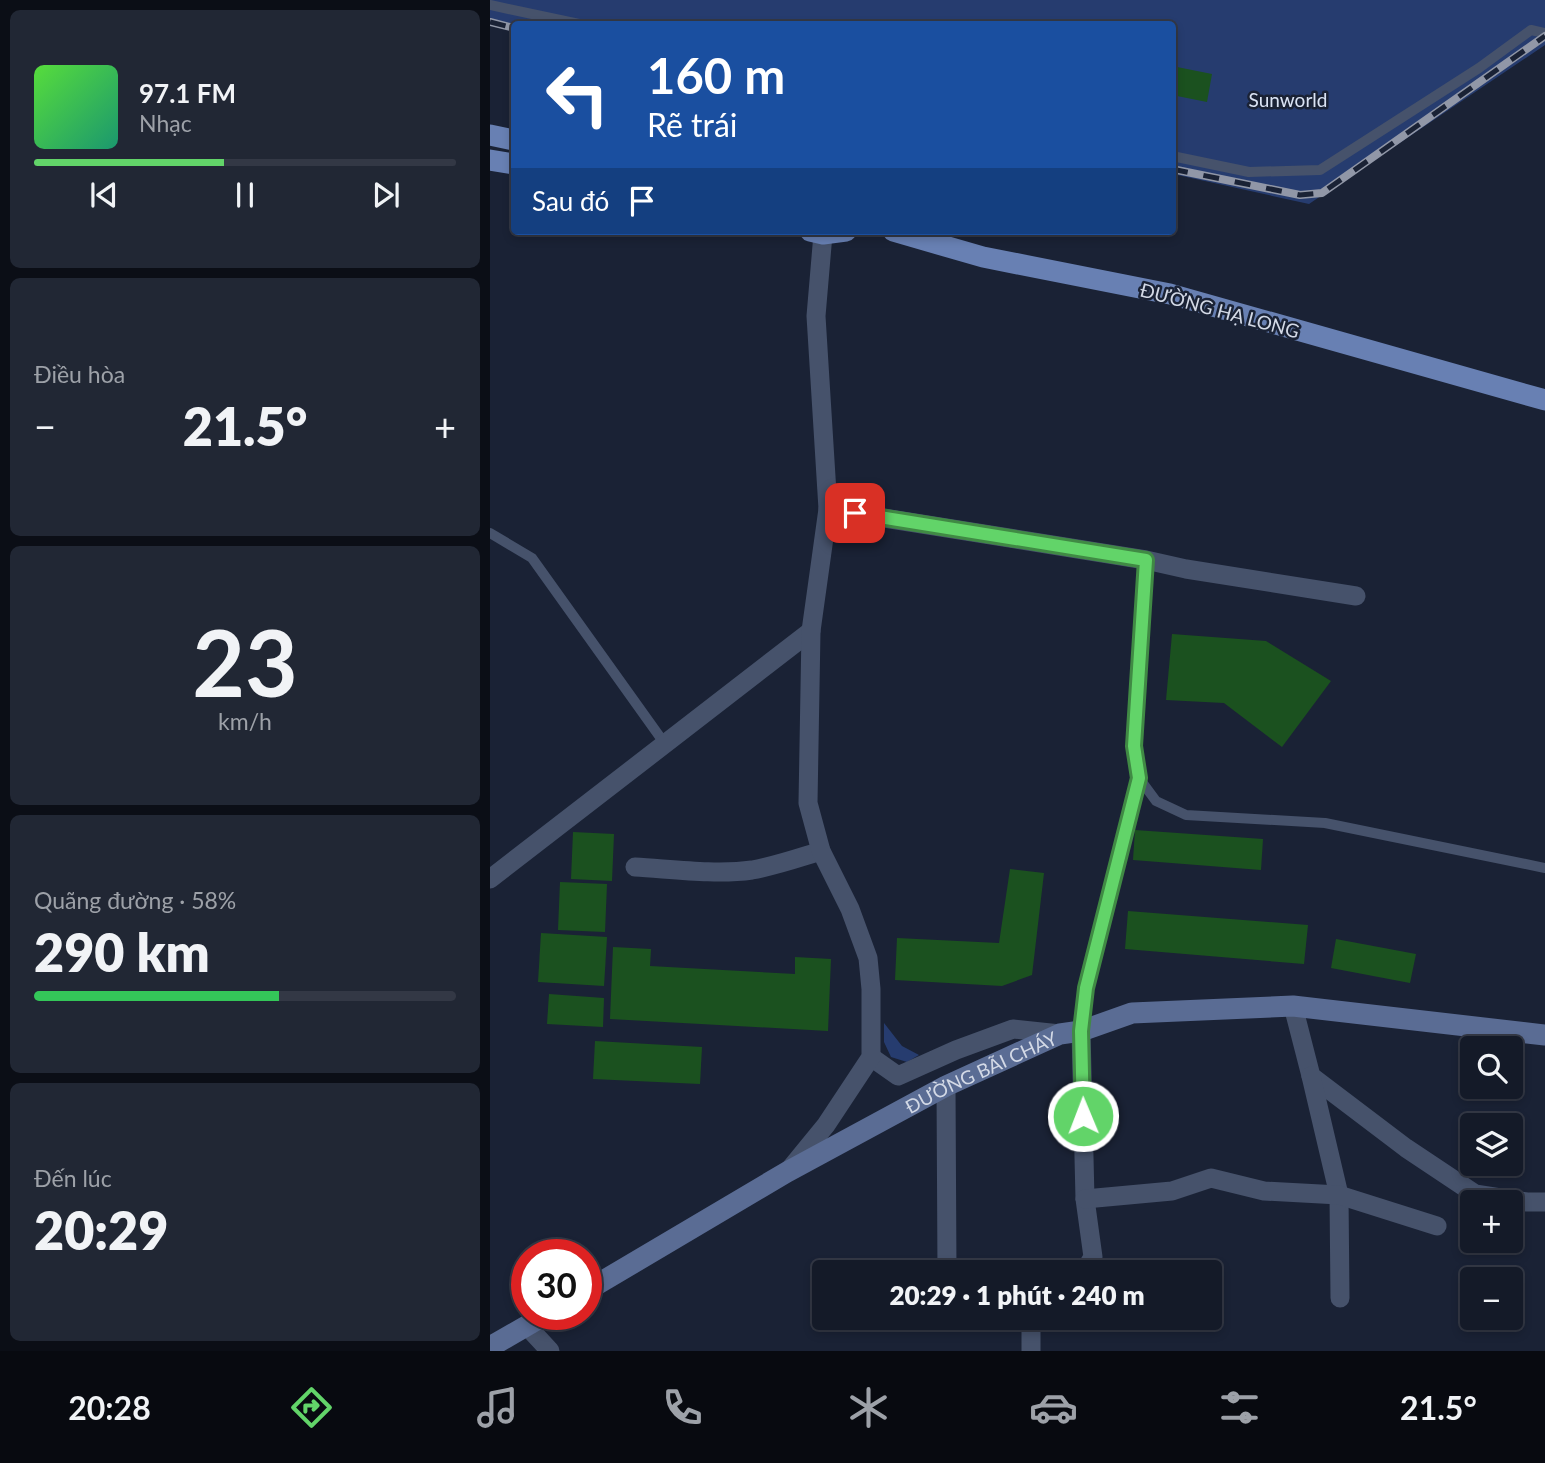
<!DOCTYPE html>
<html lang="vi">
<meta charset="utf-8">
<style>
body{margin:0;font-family:Lato,sans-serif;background:#212734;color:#f1f3f6;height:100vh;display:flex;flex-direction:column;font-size:26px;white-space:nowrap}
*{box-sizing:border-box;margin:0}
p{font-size:23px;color:#9da1a8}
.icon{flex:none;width:38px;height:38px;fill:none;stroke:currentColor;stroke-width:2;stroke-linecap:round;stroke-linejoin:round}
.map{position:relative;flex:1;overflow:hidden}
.details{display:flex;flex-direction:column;gap:10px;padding:10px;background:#0b0e16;width:490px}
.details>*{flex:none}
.guide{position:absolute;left:21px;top:21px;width:665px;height:214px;border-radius:7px;box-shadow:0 4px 10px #0003,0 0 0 2px #333845;background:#1a4fa0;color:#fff;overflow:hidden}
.buttons{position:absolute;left:970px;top:1036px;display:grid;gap:14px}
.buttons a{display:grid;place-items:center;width:63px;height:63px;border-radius:7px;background:#141a28;box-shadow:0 4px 10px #0003,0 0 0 2px #333845;font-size:35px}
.speed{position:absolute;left:21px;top:1239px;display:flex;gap:14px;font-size:35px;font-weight:700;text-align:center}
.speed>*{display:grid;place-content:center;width:91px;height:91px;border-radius:50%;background:#141a28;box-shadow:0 4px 10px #0003,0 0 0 2px #333845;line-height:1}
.speed .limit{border:10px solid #d22;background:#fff;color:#111}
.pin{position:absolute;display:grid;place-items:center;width:60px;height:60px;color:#fff;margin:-30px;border-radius:14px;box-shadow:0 4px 10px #0006}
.me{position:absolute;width:77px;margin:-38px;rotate:359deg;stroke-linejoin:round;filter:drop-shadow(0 0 5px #0008)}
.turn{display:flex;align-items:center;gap:24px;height:147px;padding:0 21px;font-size:32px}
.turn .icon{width:91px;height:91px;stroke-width:2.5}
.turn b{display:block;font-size:49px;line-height:60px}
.then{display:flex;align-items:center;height:66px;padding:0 21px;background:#0003;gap:14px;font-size:26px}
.big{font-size:52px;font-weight:800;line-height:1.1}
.details .widget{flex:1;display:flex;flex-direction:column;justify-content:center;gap:10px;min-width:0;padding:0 24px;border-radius:10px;background:#212734}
.details .dial{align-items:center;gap:0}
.dial b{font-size:91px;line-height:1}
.song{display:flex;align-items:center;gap:21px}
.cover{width:84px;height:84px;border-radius:10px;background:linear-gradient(135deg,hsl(110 70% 55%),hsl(160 70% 35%))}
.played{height:7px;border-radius:4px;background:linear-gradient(90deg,#62d469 45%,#333845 45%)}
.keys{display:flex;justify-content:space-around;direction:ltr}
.heat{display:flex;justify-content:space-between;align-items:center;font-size:38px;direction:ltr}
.charge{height:10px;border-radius:5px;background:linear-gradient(90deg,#34c759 58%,#333845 0)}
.trip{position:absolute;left:322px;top:1260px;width:410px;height:70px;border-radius:7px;background:#141a28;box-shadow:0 4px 10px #0003,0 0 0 2px #333845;font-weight:800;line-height:70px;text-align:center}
.dock{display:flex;height:112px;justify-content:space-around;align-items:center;background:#080a10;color:#9da1a8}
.dock .icon{width:49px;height:49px}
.dock .selected{color:#62d469}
.dock b{font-size:32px;color:#f1f3f6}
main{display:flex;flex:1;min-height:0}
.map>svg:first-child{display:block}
.green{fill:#263c6f}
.building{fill:#1b511f}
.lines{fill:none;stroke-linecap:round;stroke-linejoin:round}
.lane{stroke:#46526b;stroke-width:10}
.street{stroke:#46526b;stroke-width:19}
.secondary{stroke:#5a6c94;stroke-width:21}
.primary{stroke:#6880b3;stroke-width:21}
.rail-casing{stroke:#9197a7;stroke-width:8}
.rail{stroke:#1a2235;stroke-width:5;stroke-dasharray:16;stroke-linecap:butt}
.route-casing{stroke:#408a44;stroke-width:18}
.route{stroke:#62d469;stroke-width:12}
.labels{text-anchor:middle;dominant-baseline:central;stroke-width:5;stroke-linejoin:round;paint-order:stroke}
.park-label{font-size:19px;fill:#dbe4f5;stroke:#1a2235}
.street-label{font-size:19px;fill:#d3d9e6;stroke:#1a2235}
</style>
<main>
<section class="details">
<div class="widget">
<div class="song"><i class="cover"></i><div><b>97.1 FM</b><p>Nhạc</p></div></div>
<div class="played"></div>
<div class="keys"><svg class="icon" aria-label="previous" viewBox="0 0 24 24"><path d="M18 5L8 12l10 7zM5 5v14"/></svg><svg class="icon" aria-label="pause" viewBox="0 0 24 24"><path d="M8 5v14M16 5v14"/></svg><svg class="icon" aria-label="next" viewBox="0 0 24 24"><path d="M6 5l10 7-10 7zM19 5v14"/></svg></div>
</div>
<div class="widget"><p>Điều hòa</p>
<div class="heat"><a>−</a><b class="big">21.5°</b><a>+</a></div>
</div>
<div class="widget dial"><b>23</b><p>km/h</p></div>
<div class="widget"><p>Quãng đường · 58%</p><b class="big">290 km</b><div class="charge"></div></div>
<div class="widget"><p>Đến lúc</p><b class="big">20:29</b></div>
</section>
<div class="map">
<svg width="1055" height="1351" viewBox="0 0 1055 1351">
<rect width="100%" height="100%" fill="#1a2235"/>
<g class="green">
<polygon points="0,0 1055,0 1055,45 819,204 683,174 682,24 24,24 24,29 0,23"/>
<polygon points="394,1023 412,1046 429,1055 417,1062 401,1057 394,1042"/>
</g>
<g class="building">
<polygon points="682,66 722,74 717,102 682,95"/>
<polygon points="682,634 776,641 841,681 792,747 734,703 676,700"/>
<polygon points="645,830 773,839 771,870 643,860"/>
<polygon points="83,832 124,834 122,881 81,879"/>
<polygon points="520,869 554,873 542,975 512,986 405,980 407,938 509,943"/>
<polygon points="70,882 117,884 115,932 68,930"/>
<polygon points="638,911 818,925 814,964 635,949"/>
<polygon points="51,933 117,937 114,986 48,982"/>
<polygon points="846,939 926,954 920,983 841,968"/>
<polygon points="123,947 161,949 160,966 305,974 305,957 341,959 338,1031 120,1019"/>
<polygon points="59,994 114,998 113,1027 57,1024"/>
<polygon points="105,1041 212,1047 210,1084 103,1079"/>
</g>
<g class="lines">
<g class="lane">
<polyline points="0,5 89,24"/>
<polyline points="682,156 759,172 830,170 989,68 1041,30 1055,33"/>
<polyline points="0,533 42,558 175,744"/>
<polyline points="656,560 644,746 649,778 666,801 696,815 835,823 1055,868"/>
<polyline points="591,1031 596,988 649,778"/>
</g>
<g class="street">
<polyline points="338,509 656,560 696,569 866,596"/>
<path d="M145,867C181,869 226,875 262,870C285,866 308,858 331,851"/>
<polyline points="0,879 321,631"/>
<polyline points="803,1006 821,1076 916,1148 985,1194 1037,1202 1055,1202"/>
<polyline points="591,1031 595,1199 603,1257 594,1272"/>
<polyline points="381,1057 408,1076 466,1050 523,1029 570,1034"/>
<polyline points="821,1076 849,1195 850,1298"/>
<polyline points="456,1086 457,1272"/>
<polyline points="300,1169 336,1125 381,1057 381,989 378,958 360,909 331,851 318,803 321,631 338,509 326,316 333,234"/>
<polyline points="595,1199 682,1191 721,1178 774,1191 849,1195 947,1226"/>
<polyline points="37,1326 60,1351"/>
<polyline points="541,1351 541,1323 548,1318"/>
</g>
<g class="secondary">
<path id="s1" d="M96,1291L297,1172L456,1086L570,1034L591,1031L642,1013L803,1006L1055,1035"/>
<polyline points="0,1347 57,1314"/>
</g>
<g class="primary">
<polyline points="0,135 24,140"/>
<polyline points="0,160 24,164"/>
<polyline points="320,231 333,234 356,231"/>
<polyline points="403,231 493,257 680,294 1055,400"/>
</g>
<g class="rail-casing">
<g id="rail">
<polyline points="0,22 24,28"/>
<polyline points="682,169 810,195 832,193 1055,36"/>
</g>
</g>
<use href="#rail" class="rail"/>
</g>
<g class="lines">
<g class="route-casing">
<polyline id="route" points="365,513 656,560 644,746 649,778 596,988 591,1031 593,1116"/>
</g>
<use href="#route" class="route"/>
</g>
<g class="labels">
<g class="park-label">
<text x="798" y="99">Sunworld</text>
</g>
<g class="street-label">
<text transform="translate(730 310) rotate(15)">ĐƯỜNG HẠ LONG</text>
<text stroke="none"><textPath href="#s1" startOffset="452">ĐƯỜNG BÃI CHÁY</textPath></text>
</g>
</g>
</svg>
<div class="buttons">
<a><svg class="icon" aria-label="search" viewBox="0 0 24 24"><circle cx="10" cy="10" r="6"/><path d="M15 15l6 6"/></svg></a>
<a><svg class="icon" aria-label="layers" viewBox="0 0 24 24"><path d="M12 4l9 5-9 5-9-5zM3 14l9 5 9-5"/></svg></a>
<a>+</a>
<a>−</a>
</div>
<div class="speed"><div class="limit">30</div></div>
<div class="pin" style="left:365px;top:513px;background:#d93025"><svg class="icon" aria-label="arrive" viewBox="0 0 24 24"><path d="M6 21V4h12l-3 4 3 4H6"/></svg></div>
<svg class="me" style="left:593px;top:1116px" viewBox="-20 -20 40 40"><circle r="17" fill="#62d469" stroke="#fff" stroke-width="3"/><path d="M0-11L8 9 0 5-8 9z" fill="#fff"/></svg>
<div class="trip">20:29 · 1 phút · 240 m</div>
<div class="guide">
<div class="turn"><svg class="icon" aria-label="left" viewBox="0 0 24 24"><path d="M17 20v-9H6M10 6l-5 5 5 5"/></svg><div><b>160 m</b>Rẽ trái</div></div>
<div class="then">Sau đó<svg class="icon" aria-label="arrive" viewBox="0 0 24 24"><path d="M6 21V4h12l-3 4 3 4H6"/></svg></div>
</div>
</div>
</main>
<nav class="dock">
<b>20:28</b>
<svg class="icon selected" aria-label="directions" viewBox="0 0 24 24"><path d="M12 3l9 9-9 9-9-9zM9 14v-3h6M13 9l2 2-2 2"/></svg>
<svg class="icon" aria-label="music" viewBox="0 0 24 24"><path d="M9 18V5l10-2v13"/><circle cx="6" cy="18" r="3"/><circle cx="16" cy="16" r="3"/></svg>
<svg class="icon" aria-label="phone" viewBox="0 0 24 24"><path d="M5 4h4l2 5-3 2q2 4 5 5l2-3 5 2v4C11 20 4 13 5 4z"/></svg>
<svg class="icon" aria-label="climate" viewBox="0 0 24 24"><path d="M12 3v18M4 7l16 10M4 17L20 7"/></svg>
<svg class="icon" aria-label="car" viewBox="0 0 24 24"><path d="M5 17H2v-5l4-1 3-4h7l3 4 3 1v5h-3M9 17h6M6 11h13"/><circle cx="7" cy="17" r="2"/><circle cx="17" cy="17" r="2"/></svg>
<svg class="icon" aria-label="filters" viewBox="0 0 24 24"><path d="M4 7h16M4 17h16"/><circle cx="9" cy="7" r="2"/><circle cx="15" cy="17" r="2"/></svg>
<b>21.5°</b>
</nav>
